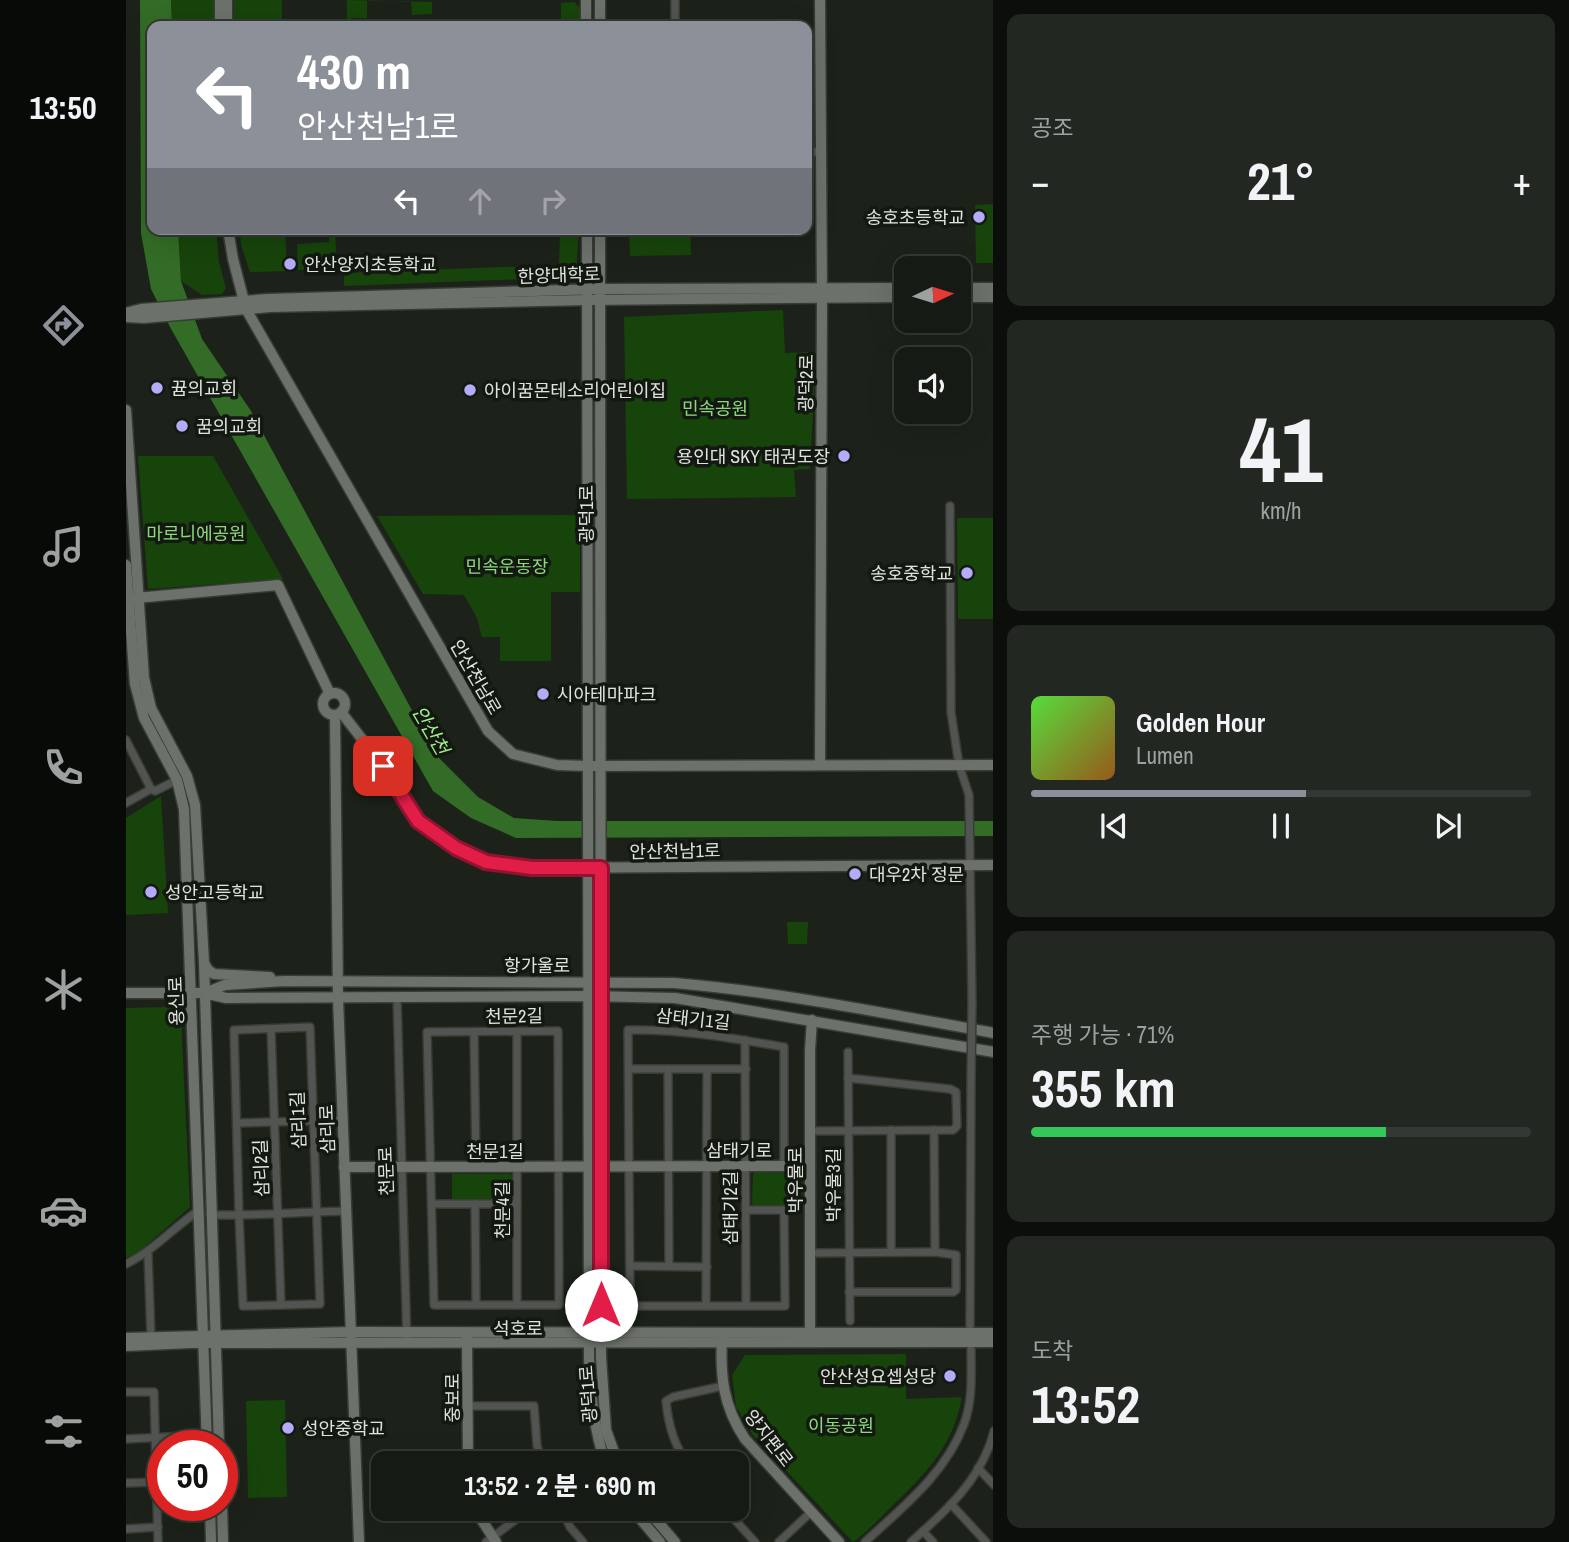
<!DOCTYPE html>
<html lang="ko">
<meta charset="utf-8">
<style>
body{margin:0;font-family:"Archivo Narrow","Noto Sans KR",sans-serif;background:#222722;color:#f1f3f6;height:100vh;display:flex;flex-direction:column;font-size:26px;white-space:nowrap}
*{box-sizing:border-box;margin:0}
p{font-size:23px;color:#9da1a0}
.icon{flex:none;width:38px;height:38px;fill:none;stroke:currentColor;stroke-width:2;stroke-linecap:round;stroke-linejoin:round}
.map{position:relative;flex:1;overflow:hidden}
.panel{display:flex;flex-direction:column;gap:14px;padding:14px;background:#0c0e0b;width:576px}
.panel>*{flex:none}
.top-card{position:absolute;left:21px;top:21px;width:665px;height:214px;border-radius:14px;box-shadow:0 7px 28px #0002,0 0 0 2px #343834;background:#8c9099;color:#fff;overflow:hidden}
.needle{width:46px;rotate:86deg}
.tools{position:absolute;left:768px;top:256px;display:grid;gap:14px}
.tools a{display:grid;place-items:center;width:77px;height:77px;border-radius:14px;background:#151a14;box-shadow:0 7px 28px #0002,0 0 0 2px #343834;font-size:35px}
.speed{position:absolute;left:21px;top:1430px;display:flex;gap:14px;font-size:35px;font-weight:700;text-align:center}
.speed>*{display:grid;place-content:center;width:91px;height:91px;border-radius:50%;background:#151a14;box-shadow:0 7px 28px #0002,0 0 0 2px #343834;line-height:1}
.speed .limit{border:10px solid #d22;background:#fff;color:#111}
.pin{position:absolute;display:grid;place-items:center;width:60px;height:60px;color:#fff;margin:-30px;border-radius:14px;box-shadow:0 4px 10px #0006}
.me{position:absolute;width:77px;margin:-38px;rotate:0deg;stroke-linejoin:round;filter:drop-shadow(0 0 5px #0008)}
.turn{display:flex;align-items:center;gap:24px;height:147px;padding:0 35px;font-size:32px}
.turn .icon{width:91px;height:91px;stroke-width:2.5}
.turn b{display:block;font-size:49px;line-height:60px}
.lanes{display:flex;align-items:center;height:66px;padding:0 35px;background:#0003;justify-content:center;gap:35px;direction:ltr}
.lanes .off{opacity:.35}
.big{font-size:52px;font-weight:800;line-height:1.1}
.panel .tile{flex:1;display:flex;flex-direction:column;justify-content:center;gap:10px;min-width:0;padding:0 24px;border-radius:14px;background:#222722}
.panel .dial{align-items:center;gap:0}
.dial b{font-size:91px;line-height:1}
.song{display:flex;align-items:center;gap:21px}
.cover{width:84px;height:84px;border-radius:10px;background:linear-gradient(135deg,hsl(110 70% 55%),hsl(30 70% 35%))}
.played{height:7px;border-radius:4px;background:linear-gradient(90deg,#8c9099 55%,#343834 55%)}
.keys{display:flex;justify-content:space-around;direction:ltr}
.heat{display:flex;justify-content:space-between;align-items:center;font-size:38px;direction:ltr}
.charge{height:10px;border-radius:5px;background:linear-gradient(90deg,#34c759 71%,#343834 0)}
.trip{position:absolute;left:245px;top:1451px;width:378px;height:70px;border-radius:14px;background:#151a14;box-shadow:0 7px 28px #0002,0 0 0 2px #343834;font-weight:800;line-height:70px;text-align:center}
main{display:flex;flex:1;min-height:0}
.tabs{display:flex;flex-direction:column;width:126px;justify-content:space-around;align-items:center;background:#080a08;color:#9da1a0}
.tabs .icon{width:49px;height:49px}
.tabs .active{color:#8c9099}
.tabs b{font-size:32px;color:#f1f3f6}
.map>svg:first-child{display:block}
.green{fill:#17440b}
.water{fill:#326c26}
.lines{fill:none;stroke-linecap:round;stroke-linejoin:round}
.street-casing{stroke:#373d35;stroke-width:10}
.secondary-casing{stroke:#373d35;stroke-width:13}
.street{stroke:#515450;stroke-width:7}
.secondary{stroke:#6c716b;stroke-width:10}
.street-bridge-casing{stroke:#373d35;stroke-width:10;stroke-linecap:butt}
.street-bridge{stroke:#515450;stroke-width:7}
.route-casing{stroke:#92132f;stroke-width:18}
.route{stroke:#e11d48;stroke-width:12}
.poi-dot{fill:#b4acf9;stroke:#131911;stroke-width:2.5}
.labels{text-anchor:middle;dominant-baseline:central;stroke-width:7;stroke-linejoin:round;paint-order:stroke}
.poi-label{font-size:18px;fill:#dfe3de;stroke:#131911;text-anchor:start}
.street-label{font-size:18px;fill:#dfe3de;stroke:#131911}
.park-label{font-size:18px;fill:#8bd97b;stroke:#131911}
.water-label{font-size:19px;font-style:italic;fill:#a1ef90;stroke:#131911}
</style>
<main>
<nav class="tabs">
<b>13:50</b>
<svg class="icon active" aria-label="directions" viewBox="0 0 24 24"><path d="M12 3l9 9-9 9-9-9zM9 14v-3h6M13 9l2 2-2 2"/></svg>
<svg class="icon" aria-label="music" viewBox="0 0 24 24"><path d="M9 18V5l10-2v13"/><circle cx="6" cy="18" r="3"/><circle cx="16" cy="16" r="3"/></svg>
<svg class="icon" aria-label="phone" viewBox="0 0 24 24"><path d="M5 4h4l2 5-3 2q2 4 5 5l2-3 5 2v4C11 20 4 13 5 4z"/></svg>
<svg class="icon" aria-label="climate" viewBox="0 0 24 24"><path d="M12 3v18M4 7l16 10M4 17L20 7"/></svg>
<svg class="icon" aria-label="car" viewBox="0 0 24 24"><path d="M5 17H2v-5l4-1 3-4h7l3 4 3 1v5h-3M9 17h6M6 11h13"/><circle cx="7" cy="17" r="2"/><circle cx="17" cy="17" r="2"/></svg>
<svg class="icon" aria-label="filters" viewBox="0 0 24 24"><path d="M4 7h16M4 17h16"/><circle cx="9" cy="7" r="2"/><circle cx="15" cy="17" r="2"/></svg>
</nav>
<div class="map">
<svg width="868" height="1542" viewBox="0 0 868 1542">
<rect width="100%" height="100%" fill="#1c221a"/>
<g class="green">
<polygon points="45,0 90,0 90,26 46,26"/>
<rect x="108" y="0" width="48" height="26"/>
<polygon points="221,0 306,2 306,14 286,15 285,1 241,1 241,18 225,18 225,26 221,26"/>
<polygon points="448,2 456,9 456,26 435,26 435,3"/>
<polygon points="867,204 867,263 850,263 849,205"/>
<polygon points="52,229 90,229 93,262 100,288 96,294 76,295 55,281"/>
<polygon points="114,229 159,229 161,271 124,272 115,245"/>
<polygon points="203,229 209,229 211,270 207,271 206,264 206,269 172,270 171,244 203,242"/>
<polygon points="434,229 453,229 450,277 218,286 218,273 433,265"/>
<polygon points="503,229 564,229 565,255 504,256"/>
<polygon points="657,310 659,353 690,352 684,469 668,470 670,497 501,499 498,317"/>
<polygon points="12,456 87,456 157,579 22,589"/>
<polygon points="454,515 454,592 425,592 425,661 374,661 374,637 356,637 351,618 338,595 297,594 251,516"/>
<polygon points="831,518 867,518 867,619 832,619"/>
<polygon points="35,796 42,913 0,915 0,818"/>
<polygon points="661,922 682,922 681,944 662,944"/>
<polygon points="39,1007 49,1010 55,1018 64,1207 14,1251 0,1258 0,1008"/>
<polygon points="629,1172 674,1173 676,1175 676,1207 629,1206 626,1204 627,1175"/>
<polygon points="326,1174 384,1174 387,1176 387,1198 384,1200 326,1200"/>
<path d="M780,1354V1399L836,1397C826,1449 800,1473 763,1509C752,1520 740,1533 727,1542L626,1434L610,1406L606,1375L619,1355Z"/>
<polygon points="159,1400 161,1497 122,1498 120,1401"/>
</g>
<polygon class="water" points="14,0 45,0 46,26 26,26 26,229 52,229 55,281 76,339 125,411 310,755 352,797 388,818 431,821 867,821 867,836 390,838 345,818 307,791 44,327 25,289 15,233"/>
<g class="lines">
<g class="street-casing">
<g id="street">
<polyline points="549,0 549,26"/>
<polyline points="627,26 627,24 648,24 648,26"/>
<polyline points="681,152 694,152"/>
<polyline points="824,506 825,712 833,765 843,795 846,1003"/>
<polyline points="0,740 25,789"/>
<polyline points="0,803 25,789 29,791 51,780"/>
<polyline points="271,998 281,1343"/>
<polyline points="145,1029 155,1305"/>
<polyline points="391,1031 391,1305"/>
<polygon points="432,1031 433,1305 308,1305 301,1032"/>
<polyline points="348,1032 350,1166"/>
<polyline points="619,1040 620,1305"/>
<polyline points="722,1052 724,1321"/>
<polyline points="503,1069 620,1069"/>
<polyline points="542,1069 543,1266"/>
<polyline points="111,1123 216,1120"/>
<polyline points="808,1130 809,1252"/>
<polyline points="684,1131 827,1130 831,1126 830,1092 824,1089 722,1078"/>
<polyline points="307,1204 391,1204"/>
<polyline points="349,1204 350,1305"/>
<path d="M620,1210H658L659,1306H504L502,1030C556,1029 605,1038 658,1047V1166"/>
<path d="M84,1215H113L108,1030L184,1027C187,1119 191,1212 194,1304L117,1306L113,1215C149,1214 184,1212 219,1211"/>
<polyline points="765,1252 765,1130"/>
<polyline points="22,1253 25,1337"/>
<polyline points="684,1253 809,1252 830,1255 830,1290 827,1292 723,1292"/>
<path d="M0,1264C27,1251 47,1228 72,1211"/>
<polyline points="504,1266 581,1267"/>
<polyline points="580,1306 581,1069"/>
<polyline points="844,1328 845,1079"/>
<polyline points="0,1392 28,1392 32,1542"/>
<polyline points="342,1406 408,1406 411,1445 416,1463"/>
<polyline points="0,1439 81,1435"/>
<path d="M561,1463C548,1445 542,1423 540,1401L547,1397L597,1386"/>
<polyline points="852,1468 868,1485"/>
<polyline points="0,1483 31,1482"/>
<polyline points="825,1504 860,1542"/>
<polyline points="435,1508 444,1527 457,1542"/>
<polyline points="598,1508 629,1542"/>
<polyline points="0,1529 32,1527"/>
<polyline points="797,1531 807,1542"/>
<polyline points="360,1542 405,1508"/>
<polyline points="653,1542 685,1512"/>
<path d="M739,1542C777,1507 820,1473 838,1424C847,1401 845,1373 845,1349"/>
<path d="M785,1542C820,1511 856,1479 868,1431"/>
</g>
</g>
<g class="secondary-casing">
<g id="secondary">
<polyline points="94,0 94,26"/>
<polyline points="460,0 460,26"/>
<polyline points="474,0 474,26"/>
<polyline points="694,0 696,297 694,765"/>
<polyline points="101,26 101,0"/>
<polyline points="102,229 107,259 120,309 362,731 387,754 431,765 462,766 868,765"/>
<path d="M461,229L463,1358C464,1394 468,1428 479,1463"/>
<polyline points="474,229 475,1357 480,1430 492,1463"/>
<polyline points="833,288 868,288"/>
<polyline points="833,297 868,297"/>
<polyline points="0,313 15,309 142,299 475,289 780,288"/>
<polyline points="0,317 18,318 144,307 461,300 780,297"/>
<polyline points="0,410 18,678 25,708 61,776 69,805 78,962 93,1446"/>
<polyline points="0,565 9,684 18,718 51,780 58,809 81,1446"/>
<polyline points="10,598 152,585 204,694"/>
<circle cx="208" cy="704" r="11"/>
<polyline points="215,712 257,766 292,821 330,847 360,862 406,868 868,865"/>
<polyline points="209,715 212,998 233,1542"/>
<polyline points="78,963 82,970 88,974 144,977"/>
<polyline points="0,993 78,993 100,998 463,996 549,998 868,1052"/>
<path d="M79,993L99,985L158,981L548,983C655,992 762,1014 868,1033"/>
<polyline points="218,1167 684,1166"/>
<polyline points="341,1337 342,1463"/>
<path d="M596,1337C594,1376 597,1406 619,1439L713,1542"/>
<polyline points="0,1338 224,1332 868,1333"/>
<polyline points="684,1338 684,1050 686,1020"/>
<polyline points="0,1346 64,1343 868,1342"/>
<polyline points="84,1505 85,1542"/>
<polyline points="96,1505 97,1542"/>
<polyline points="348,1508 370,1542"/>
<polyline points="505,1508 534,1542"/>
<polyline points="520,1508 549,1542"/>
</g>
</g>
<use href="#street" class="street"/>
<use href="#secondary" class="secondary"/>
<g class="street-bridge-casing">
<polyline id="street-bridge" points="845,1079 846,1003"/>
</g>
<use href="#street-bridge" class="street-bridge"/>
</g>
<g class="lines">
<g class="route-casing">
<polyline id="route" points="257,766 292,821 330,848 360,862 406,868 475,868 475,1305"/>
</g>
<use href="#route" class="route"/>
</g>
<g class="poi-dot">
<circle cx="853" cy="217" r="7"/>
<circle cx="164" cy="264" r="7"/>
<circle cx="31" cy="388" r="7"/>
<circle cx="344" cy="390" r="7"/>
<circle cx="56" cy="426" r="7"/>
<circle cx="718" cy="456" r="7"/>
<circle cx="841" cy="573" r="7"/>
<circle cx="417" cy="694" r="7"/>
<circle cx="729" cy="874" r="7"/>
<circle cx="25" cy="892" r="7"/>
<circle cx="824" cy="1376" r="7"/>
<circle cx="162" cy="1428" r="7"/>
</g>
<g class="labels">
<g class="poi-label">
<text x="839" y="217" text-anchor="end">송호초등학교</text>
<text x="178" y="264">안산양지초등학교</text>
<text x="45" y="388">뀸의교회</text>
<text x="358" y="390">아이꿈몬테소리어린이집</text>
<text x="70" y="426">꿈의교회</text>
<text x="704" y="456" text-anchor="end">용인대 SKY 태권도장</text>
<text x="827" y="573" text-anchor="end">송호중학교</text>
<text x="431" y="694">시아테마파크</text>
<text x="743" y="874">대우2차 정문</text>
<text x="39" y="892">성안고등학교</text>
<text x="810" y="1376" text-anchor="end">안산성요셉성당</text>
<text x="176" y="1428">성안중학교</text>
</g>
<g class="street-label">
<text transform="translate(433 275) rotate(-2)">한양대학로</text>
<text transform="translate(680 383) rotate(-89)">광덕2로</text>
<text transform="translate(460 514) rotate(-90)">광덕1로</text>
<text transform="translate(350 677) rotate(60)">안산천남로</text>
<text transform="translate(549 851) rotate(-1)">안산천남1로</text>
<text x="411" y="965">항가울로</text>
<text transform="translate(50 1001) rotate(-92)">용신로</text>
<text transform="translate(388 1016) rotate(-1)">천문2길</text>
<text transform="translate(567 1019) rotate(6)">삼태기1길</text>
<text transform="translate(172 1120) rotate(-92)">삼리1길</text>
<text transform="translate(201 1129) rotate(-92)">삼리로</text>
<text x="613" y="1150">삼태기로</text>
<text x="369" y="1151">천문1길</text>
<text transform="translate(135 1168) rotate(-92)">삼리2길</text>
<text transform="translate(260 1171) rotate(-92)">천문로</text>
<text transform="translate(669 1180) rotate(-90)">박우물로</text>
<text transform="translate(707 1185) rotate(-90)">박우물3길</text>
<text transform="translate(604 1208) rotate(-90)">삼태기2길</text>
<text transform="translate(376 1210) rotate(-90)">천문4길</text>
<text x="392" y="1328">석호로</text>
<text transform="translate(462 1394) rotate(-94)">광덕1로</text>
<text transform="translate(326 1398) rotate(-90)">중보로</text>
<text transform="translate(643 1438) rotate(52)">양지편로</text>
</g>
<g class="park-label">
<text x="589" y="408">민속공원</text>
<text x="70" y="533">마로니에공원</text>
<text x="381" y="566">민속운동장</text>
<text x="715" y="1425">이동공원</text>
</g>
<g class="water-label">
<text transform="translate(305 730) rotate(60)">안산천</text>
</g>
</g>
</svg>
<div class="tools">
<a><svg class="needle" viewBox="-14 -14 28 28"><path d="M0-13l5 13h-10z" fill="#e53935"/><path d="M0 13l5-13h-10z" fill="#9da1a0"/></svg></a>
<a><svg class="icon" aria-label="sound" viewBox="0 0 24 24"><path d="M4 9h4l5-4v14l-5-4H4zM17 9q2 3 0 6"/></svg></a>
</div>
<div class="speed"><div class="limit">50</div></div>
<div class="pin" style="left:257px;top:766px;background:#d93025"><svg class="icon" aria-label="arrive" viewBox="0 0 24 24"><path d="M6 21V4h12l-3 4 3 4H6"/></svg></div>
<svg class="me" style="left:475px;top:1305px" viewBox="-20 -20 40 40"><circle r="19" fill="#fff"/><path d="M0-13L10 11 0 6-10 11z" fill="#e11d48"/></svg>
<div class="trip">13:52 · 2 분 · 690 m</div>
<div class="top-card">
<div class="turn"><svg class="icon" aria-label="left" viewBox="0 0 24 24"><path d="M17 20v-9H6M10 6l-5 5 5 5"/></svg><div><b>430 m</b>안산천남1로</div></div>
<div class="lanes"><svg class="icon" aria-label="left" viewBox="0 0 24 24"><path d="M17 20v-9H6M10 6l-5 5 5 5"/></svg><svg class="icon off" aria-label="ahead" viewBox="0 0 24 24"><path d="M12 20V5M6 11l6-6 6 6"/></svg><svg class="icon off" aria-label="right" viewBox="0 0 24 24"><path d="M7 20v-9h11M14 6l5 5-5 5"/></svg></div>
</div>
</div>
<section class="panel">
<div class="tile"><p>공조</p>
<div class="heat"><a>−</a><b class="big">21°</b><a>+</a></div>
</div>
<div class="tile dial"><b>41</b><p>km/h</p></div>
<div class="tile">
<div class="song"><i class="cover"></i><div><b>Golden Hour</b><p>Lumen</p></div></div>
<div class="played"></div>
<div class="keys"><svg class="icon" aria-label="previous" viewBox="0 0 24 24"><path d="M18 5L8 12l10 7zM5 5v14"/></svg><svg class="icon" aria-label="pause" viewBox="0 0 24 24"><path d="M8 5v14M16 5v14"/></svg><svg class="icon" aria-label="next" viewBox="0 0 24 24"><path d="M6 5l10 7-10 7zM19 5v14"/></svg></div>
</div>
<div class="tile"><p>주행 가능 · 71%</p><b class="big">355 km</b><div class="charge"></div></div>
<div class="tile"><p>도착</p><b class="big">13:52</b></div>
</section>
</main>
